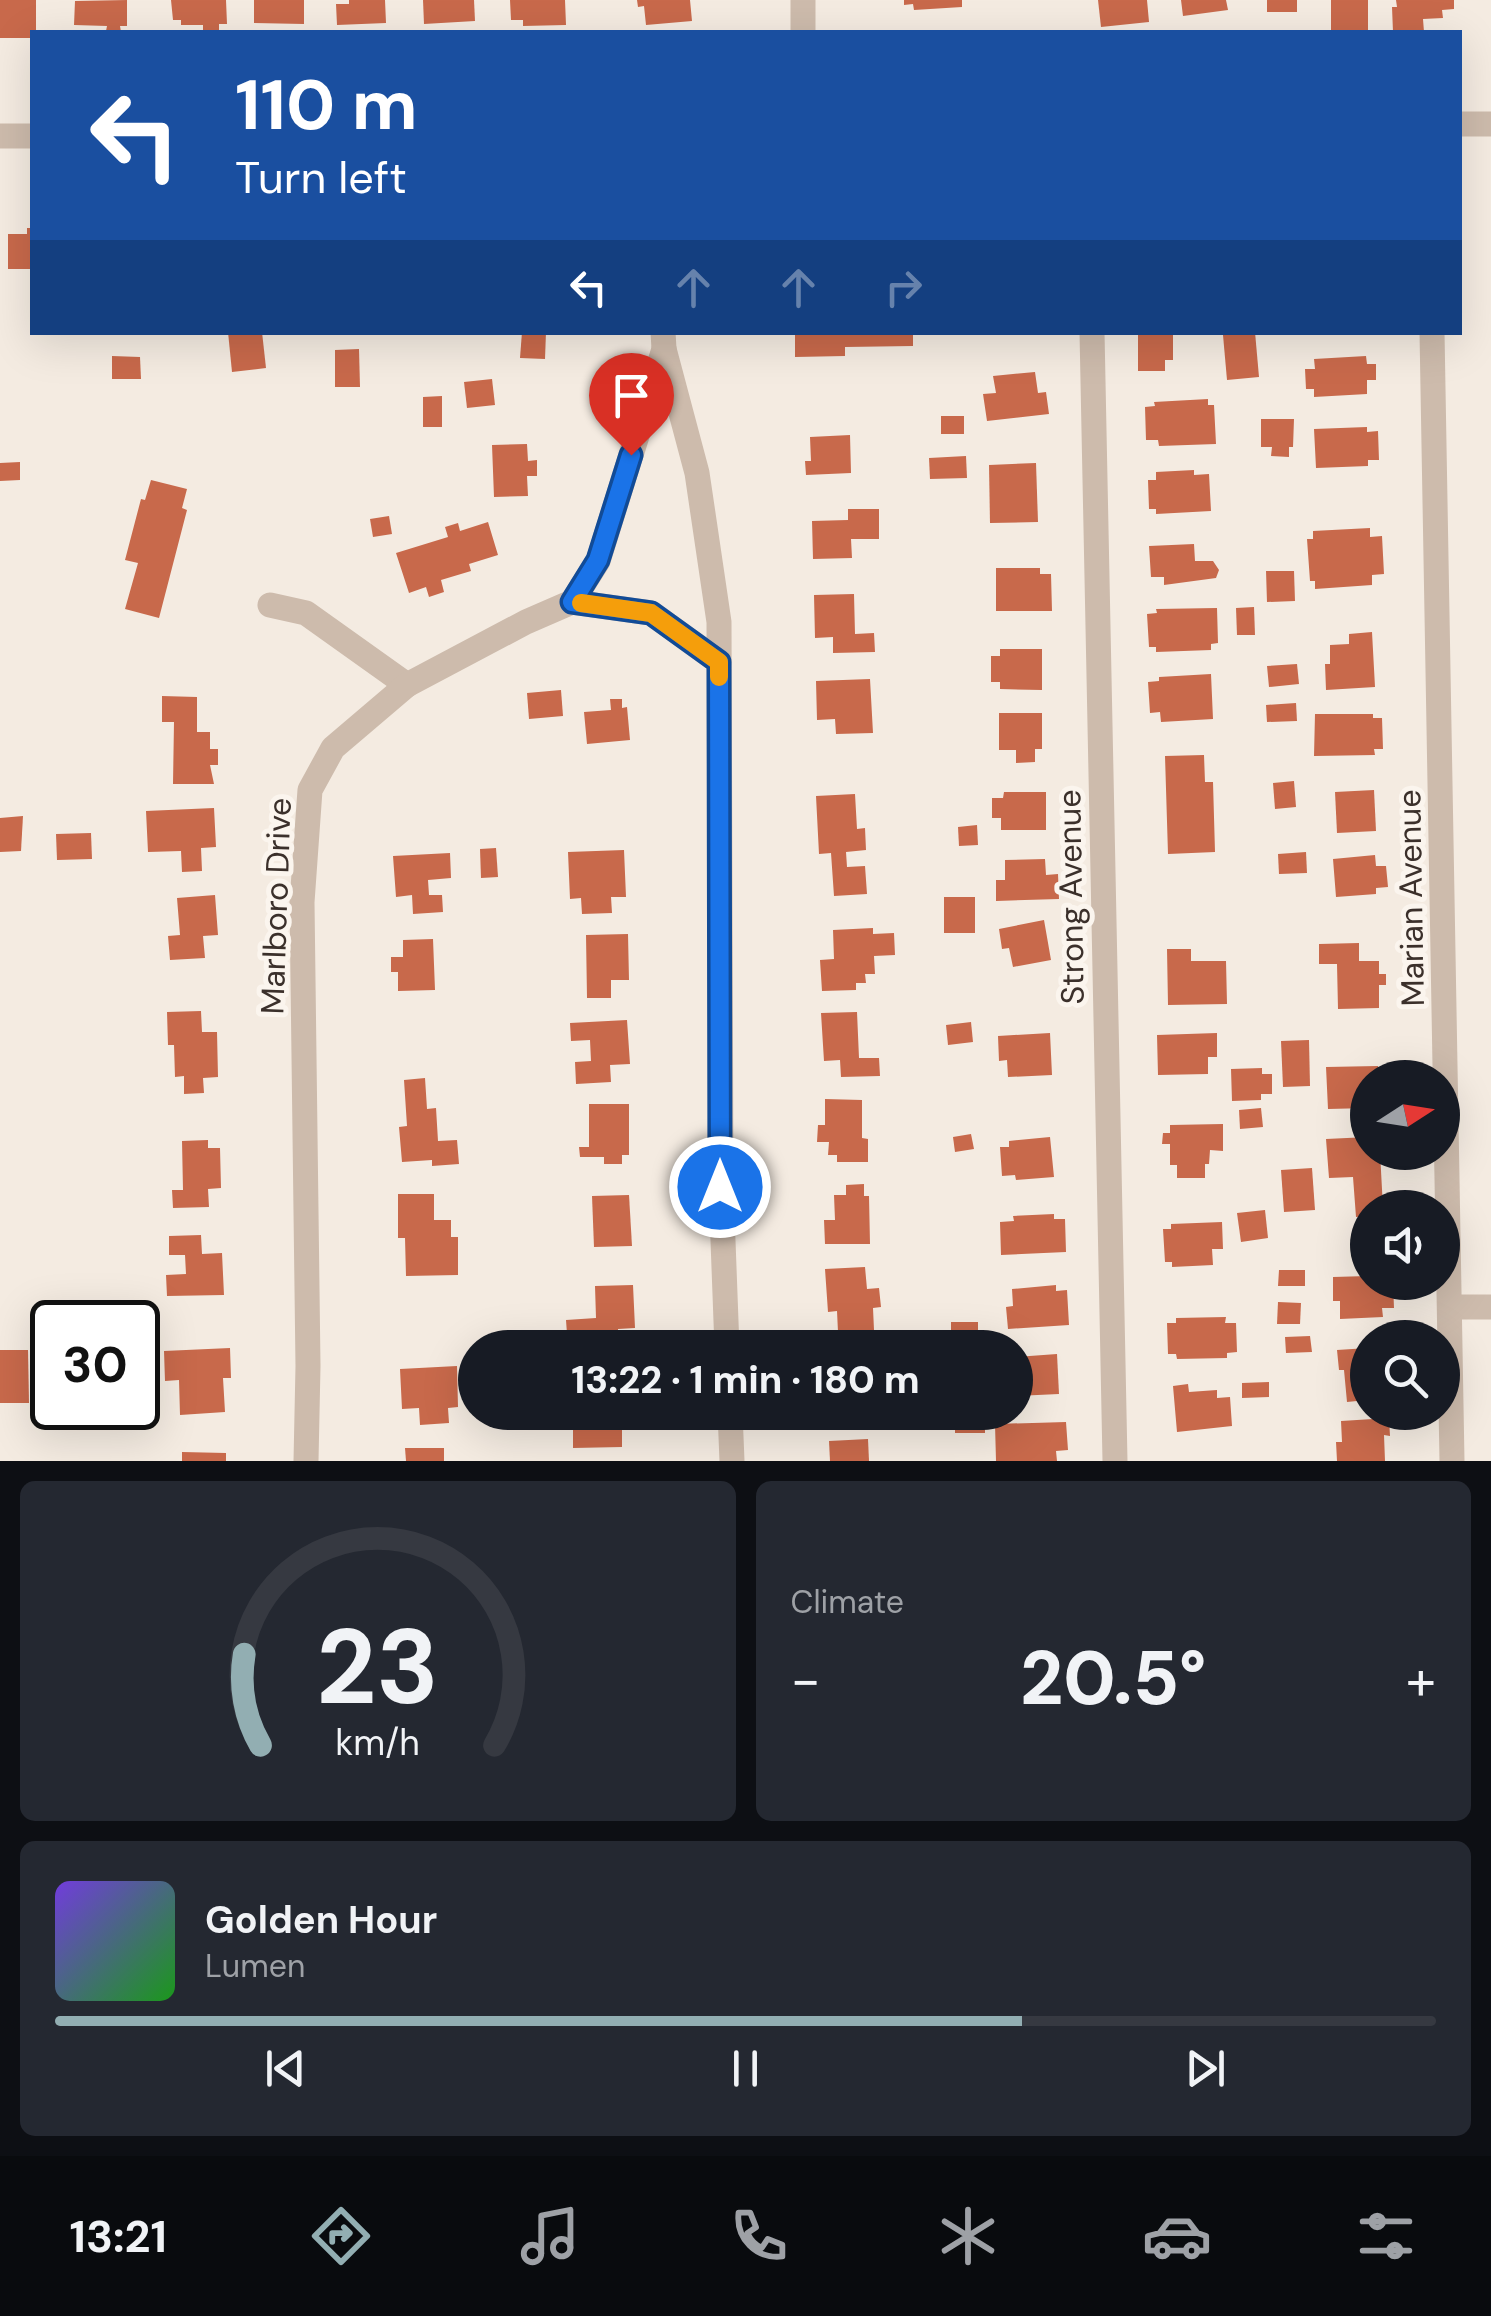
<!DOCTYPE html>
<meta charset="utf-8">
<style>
body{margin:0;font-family:"DM Sans",sans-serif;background:#242831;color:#f1f3f6;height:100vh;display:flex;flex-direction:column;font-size:38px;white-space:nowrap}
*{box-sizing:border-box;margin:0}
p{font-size:32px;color:#9ea1a6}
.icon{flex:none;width:55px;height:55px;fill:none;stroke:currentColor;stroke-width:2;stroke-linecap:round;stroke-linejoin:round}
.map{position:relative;height:1461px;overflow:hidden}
.details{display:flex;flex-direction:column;gap:20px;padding:20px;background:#0d0f14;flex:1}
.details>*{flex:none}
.top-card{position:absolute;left:30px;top:30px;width:1432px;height:305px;border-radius:0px;box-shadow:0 10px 40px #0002;background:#1a4fa0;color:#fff;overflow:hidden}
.needle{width:65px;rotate:78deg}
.tools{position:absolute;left:1350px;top:1060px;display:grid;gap:20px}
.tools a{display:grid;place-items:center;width:110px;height:110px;border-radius:50%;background:#171b24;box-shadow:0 10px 40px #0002;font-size:50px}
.speed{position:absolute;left:30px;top:1300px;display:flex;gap:20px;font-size:50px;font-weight:700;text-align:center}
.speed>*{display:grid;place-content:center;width:130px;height:130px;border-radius:50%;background:#171b24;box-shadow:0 10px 40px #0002;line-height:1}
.speed .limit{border:5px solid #111;border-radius:15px;background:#fff;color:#111}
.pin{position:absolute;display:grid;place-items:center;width:85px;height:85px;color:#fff;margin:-102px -42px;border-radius:50% 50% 50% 0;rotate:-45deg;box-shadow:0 0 10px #0007}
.pin .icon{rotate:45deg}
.me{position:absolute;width:110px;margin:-55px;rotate:0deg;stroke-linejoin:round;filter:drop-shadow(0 0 8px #0008)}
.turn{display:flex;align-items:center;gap:35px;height:210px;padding:0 40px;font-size:45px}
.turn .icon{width:130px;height:130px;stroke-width:2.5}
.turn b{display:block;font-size:70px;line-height:85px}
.lanes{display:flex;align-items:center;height:95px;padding:0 40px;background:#0003;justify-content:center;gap:50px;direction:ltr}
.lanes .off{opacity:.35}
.big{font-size:75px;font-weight:800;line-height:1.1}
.details .card{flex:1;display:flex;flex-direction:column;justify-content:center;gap:15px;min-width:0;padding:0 35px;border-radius:15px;background:#242831}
.details .dial{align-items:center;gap:0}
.dial svg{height:260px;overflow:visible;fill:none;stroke:#363941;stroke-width:7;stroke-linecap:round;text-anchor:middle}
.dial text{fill:#f1f3f6;stroke:none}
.song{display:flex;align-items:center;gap:30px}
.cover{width:120px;height:120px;border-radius:15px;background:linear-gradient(135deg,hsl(260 70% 55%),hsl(120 70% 35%))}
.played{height:10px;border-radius:5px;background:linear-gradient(90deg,#92aeb2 70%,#363941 70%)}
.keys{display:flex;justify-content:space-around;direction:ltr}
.heat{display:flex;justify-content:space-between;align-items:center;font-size:55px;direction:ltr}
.details .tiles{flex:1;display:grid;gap:20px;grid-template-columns:1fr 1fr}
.card:last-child{grid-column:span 2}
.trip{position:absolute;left:458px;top:1330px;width:575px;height:100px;border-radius:50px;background:#171b24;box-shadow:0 10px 40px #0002;font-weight:800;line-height:100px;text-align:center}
.tab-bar{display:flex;height:160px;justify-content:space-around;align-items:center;background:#090b0e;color:#9ea1a6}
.tab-bar .icon{width:70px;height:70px}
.tab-bar .selected{color:#92aeb2}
.tab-bar b{font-size:45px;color:#f1f3f6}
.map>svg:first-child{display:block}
.building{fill:#c8694b}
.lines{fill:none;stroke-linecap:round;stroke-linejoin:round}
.minor{stroke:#cdbbac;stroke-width:25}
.tertiary{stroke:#cdbbac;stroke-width:25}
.route-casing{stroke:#114b97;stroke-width:25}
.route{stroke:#1a73e8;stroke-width:18}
.slow{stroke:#f59e0b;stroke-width:18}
.labels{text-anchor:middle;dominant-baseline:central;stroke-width:10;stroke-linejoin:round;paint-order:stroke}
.street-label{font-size:32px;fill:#3b302b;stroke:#fbf5ee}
</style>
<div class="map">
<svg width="1491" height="1461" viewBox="0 0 1491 1461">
<rect width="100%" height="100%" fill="#f4ebe1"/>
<g class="building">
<polygon points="0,0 36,0 36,32 32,32 32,38 0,38"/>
<polygon points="127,0 127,26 120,26 121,32 106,31 107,26 74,25 75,1"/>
<polygon points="171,0 226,0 227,24 219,24 219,31 203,31 203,25 181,25 181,20 173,20"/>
<polygon points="254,0 304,0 304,24 254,23"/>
<polygon points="349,0 385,0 386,23 337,25 336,4 349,4"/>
<polygon points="423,0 474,0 475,21 424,24"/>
<polygon points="510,0 565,0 566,25 523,26 523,20 511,20"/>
<polygon points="637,0 690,0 692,21 646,25 644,6 638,7"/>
<polygon points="904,0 962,0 962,7 914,10 913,4 904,5"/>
<polygon points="1098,0 1147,0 1149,22 1101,27"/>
<polygon points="1181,0 1226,0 1228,10 1183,16"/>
<rect x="1267" y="0" width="30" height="12"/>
<rect x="1331" y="0" width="37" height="32"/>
<polygon points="1396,0 1454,0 1454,9 1442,10 1443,18 1423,19 1424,32 1393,32 1392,7 1397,7"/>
<polygon points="27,228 32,228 32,269 8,269 8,234 27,234"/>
<polygon points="228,332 262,332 266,368 232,372"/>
<polygon points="522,332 546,332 545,359 520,358"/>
<polygon points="795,332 913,332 913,346 845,347 845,356 795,357"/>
<polygon points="1138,332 1173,334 1173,360 1165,360 1165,371 1138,371"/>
<polygon points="1255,332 1259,377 1227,380 1223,335"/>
<polygon points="359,349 360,387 335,387 335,350"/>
<polygon points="112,356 140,357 141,379 112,379"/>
<polygon points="1366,356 1367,364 1376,364 1376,380 1367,380 1367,394 1314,397 1314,389 1306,389 1305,369 1315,369 1314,359"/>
<polygon points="1035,372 1038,393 1046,392 1049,414 987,421 983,394 996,393 993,376"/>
<polygon points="492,379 495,405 467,408 464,382"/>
<polygon points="442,396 442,427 423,427 423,397"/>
<polygon points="1208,399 1208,405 1214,405 1216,444 1159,446 1158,440 1146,440 1145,407 1155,406 1154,402"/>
<rect x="941" y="416" width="23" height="18"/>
<polygon points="1261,419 1294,419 1293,447 1289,447 1289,457 1271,456 1272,447 1261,447"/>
<polygon points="1367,427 1367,432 1378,431 1379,460 1368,460 1368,466 1316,468 1314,429"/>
<polygon points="850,435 851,473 806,475 805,461 811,461 810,437"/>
<polygon points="527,444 528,461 537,460 537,476 527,476 528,496 494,497 492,445"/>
<polygon points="966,456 967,478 930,479 929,458"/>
<polygon points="20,462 20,480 0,481 0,463"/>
<polygon points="1036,463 1038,522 990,523 989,465"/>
<polygon points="1194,470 1194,475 1209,474 1211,511 1156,514 1156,509 1149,509 1148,480 1156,480 1156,472"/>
<polygon points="151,480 187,489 182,508 187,510 159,618 125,609 138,563 125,560 141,499 145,500"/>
<polygon points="848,509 879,509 879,539 851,539 852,558 813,559 812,521 848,520"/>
<polygon points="389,516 392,534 373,537 370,519"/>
<polygon points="488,522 498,555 469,564 471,571 441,580 444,592 429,597 426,587 409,593 396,553 448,537 445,527 458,523 460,531"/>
<polygon points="1370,528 1370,537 1382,536 1384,574 1372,575 1372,585 1315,589 1315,581 1310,581 1307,539 1313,539 1313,531"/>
<polygon points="1194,544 1195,561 1213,561 1219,570 1216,578 1164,585 1164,577 1151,577 1149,546"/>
<polygon points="996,568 1040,568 1040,574 1051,574 1052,611 996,611"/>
<polygon points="1266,571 1294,571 1295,601 1267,602"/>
<polygon points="854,594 855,634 874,633 875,652 833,653 833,637 815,638 814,595"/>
<polygon points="1254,607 1255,635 1237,635 1236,608"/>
<polygon points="1217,608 1218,643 1211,644 1211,650 1156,652 1156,647 1149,647 1147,614 1157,613 1156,609"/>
<polygon points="1372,632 1375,687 1326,690 1325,664 1330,664 1330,645 1349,644 1349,634"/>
<polygon points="1000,649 1042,649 1042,690 1000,689 1000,682 991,682 991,656 1000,656"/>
<polygon points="1297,664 1299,684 1269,687 1267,666"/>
<polygon points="1211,674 1213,719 1161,722 1160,712 1150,713 1148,682 1159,681 1159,677"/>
<polygon points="870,679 873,733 836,734 835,719 817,720 816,681"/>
<polygon points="561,690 563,716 529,719 527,693"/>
<polygon points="162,696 197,697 197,732 210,732 210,749 218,749 218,765 210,765 214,784 173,784 174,722 162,722"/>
<polygon points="610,699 622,699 622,708 627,707 630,740 587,744 584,712 611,710"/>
<polygon points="1296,703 1297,721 1267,722 1266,705"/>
<polygon points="999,713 1042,713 1042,749 1035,749 1035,762 1016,763 1016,750 999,750"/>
<polygon points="1315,714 1373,714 1373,718 1382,718 1383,749 1374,749 1375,755 1314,756"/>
<polygon points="1204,755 1205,782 1213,782 1215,852 1168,854 1165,756"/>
<polygon points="1294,781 1296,807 1275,809 1273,783"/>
<polygon points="1374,790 1376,831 1337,833 1335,792"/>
<polygon points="1004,792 1046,792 1046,830 1001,830 1001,818 992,818 992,798 1003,798"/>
<polygon points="855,794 857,829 865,828 866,850 846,852 847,867 865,866 867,894 834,896 831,853 819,854 816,796"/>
<polygon points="214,808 216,847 201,848 202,871 182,872 181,851 148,852 146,811"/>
<polygon points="23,816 21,851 0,852 0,818"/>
<polygon points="977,825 978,845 959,846 958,827"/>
<polygon points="91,833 92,859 57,860 56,834"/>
<polygon points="496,848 498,877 481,878 480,849"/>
<polygon points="624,850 626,897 611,897 612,913 582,914 581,898 570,899 568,852"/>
<polygon points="1306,852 1307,873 1279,874 1278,854"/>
<polygon points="450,853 451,878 428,880 429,895 442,895 443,912 413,914 412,895 396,897 393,856"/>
<polygon points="1375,855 1376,866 1386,866 1388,887 1376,888 1376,894 1336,897 1333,859"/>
<polygon points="1045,859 1046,875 1058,874 1059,899 996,901 996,880 1005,880 1005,860"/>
<polygon points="215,895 218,935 203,936 205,958 170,960 168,936 180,935 177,898"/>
<rect x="944" y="897" width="31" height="36"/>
<polygon points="1044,920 1051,960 1013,967 1009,948 1002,949 999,929"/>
<polygon points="873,928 873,934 894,933 895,955 874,956 875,974 865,974 866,983 856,983 856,990 822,991 820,960 834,959 833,930"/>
<polygon points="628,934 629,980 611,980 611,998 587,998 586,935"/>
<polygon points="433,939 435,990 398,991 398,972 391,972 391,957 403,957 403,940"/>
<polygon points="1359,943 1359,961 1379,961 1379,974 1386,974 1386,985 1379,985 1379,1008 1338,1009 1337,964 1319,964 1319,944"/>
<polygon points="1167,949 1191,949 1191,961 1226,961 1227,1004 1168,1005"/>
<polygon points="201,1011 202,1032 217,1032 218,1077 203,1078 204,1093 184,1094 184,1076 175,1077 174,1045 168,1045 167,1012"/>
<polygon points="857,1012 859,1058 879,1058 880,1076 841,1077 840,1060 824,1061 821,1013"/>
<polygon points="627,1020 630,1064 610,1065 611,1082 576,1084 575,1062 591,1061 590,1040 571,1041 570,1023"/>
<polygon points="971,1022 973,1042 948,1045 946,1025"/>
<polygon points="1050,1033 1052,1075 1008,1077 1007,1060 999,1061 998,1036"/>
<polygon points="1217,1033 1217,1057 1208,1057 1208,1074 1158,1075 1157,1035"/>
<polygon points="1309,1040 1310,1086 1283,1087 1281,1041"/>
<polygon points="1378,1066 1378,1078 1368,1078 1368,1108 1328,1109 1326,1067"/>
<polygon points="1262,1068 1262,1074 1272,1074 1272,1094 1261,1094 1261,1100 1232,1101 1231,1069"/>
<polygon points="425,1078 427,1109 436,1108 438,1141 457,1140 459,1164 432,1166 432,1160 402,1162 399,1127 407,1126 404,1080"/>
<polygon points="825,1099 862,1100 862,1138 868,1139 868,1162 837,1162 837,1155 828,1155 829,1142 817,1142 818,1125 825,1125"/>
<polygon points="589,1104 629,1104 629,1155 622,1155 622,1164 604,1164 604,1157 580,1157 579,1147 589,1147"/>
<polygon points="1261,1108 1263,1127 1240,1129 1239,1110"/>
<polygon points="1223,1124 1223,1151 1210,1150 1209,1164 1205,1164 1205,1178 1177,1178 1177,1165 1170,1165 1170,1144 1162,1144 1163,1133 1170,1133 1170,1125"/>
<polygon points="971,1134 974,1149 955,1152 953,1137"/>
<polygon points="1050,1137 1054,1177 1016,1180 1015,1175 1002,1176 1000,1147 1009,1147 1009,1141"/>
<polygon points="1368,1137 1368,1152 1380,1152 1383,1208 1368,1208 1368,1216 1356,1217 1353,1177 1329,1178 1326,1139"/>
<polygon points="208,1140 208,1148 220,1148 221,1188 208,1189 209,1207 173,1208 172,1190 183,1190 182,1141"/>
<polygon points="1312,1168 1315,1210 1284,1212 1281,1170"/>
<polygon points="864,1184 864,1196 869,1196 870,1244 825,1244 824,1220 835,1220 834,1195 846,1195 846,1185"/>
<polygon points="398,1194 434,1194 434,1220 451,1220 451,1237 458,1237 458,1275 406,1276 405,1238 398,1238"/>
<polygon points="629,1195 632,1246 594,1247 592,1196"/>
<polygon points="1265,1210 1268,1238 1241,1242 1237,1213"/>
<polygon points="1054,1214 1054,1219 1065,1219 1066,1252 1001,1255 1000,1222 1014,1221 1013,1216"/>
<polygon points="1222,1222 1223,1249 1212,1249 1213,1265 1172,1267 1172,1262 1165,1262 1163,1229 1171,1229 1171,1224"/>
<polygon points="201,1235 202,1254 222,1253 224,1295 167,1296 166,1275 186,1274 185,1255 169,1255 169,1236"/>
<polygon points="865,1267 867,1289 879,1288 881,1307 873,1308 874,1330 838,1332 837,1311 828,1312 825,1269"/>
<polygon points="1279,1270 1305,1270 1305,1286 1278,1286"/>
<polygon points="1368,1276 1368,1282 1393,1282 1394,1308 1382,1308 1383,1317 1340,1319 1340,1301 1333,1301 1333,1277"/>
<polygon points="633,1285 635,1328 618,1329 618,1348 568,1348 566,1320 596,1318 595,1286"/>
<polygon points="1056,1285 1056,1291 1067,1290 1069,1325 1008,1329 1006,1307 1013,1306 1012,1289"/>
<polygon points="1278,1302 1301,1303 1300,1324 1277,1324"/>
<polygon points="1226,1317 1225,1323 1236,1323 1237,1352 1227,1353 1227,1358 1177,1359 1176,1354 1168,1354 1167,1323 1176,1323 1176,1318"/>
<polygon points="951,1322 978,1322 978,1342 986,1342 986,1348 951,1348"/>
<polygon points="1310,1336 1312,1352 1286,1353 1285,1337"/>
<polygon points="230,1348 231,1378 223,1378 225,1412 180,1415 179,1380 165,1381 164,1351"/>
<polygon points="1368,1348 1367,1400 1347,1402 1344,1370 1339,1370 1337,1350"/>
<polygon points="0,1350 28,1350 29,1403 0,1403"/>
<polygon points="1057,1354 1059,1394 1015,1396 1015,1357"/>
<polygon points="457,1366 458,1407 448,1408 449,1423 420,1425 419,1408 402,1409 400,1369"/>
<polygon points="1269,1382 1269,1397 1242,1398 1242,1383"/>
<polygon points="1188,1384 1189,1392 1217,1390 1217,1398 1230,1397 1232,1426 1177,1432 1173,1386"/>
<polygon points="598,1412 635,1412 635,1427 622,1427 622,1447 573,1448 573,1418 598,1418"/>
<rect x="955" y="1412" width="30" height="21"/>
<polygon points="1389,1418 1390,1436 1384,1435 1385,1461 1337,1461 1336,1442 1342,1442 1341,1421"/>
<polygon points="1066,1422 1068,1450 1056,1451 1057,1461 996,1461 995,1424"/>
<polygon points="868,1439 869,1461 830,1461 829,1441"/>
<polygon points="405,1448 444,1448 444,1461 406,1461"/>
<polygon points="182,1452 226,1453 226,1461 182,1461"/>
</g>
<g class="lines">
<g class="minor">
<polyline points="803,0 803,32"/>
<polyline points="1092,332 1115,1461"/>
<polyline points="1432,332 1452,1461"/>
<polyline points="664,349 697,473 719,622 721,1187 727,1348"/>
<polyline points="572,602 651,613 719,662"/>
<polyline points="270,605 306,613 407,685"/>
<polyline points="1450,1307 1491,1307"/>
<polyline points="730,1412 732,1461"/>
<polyline points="306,1461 308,1366 302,902 310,790 333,748 407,685 526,622 572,602 598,561 664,349 663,332"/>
</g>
<g class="tertiary">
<polyline points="1460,124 1491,124"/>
<polyline points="0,136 32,136"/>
</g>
</g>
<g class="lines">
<g class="route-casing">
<polyline id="route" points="631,455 598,560 572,602 651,613 719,662 720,1187"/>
</g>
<use href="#route" class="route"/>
<polyline class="slow" points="581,603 651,613 719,662 719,677"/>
</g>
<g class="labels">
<g class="street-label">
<text transform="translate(1071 897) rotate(-91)">Strong Avenue</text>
<text transform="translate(1411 898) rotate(-91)">Marian Avenue</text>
<text transform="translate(276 906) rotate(-88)">Marlboro Drive</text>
</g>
</g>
</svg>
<div class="tools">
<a><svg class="needle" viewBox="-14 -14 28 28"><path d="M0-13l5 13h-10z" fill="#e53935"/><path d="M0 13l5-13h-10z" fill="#9ea1a6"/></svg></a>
<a><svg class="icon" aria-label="sound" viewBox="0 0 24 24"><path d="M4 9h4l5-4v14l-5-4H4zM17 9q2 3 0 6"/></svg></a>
<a><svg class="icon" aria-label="search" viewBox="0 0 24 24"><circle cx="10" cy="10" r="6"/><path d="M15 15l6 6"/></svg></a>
</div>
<div class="speed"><div class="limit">30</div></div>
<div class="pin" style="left:631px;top:455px;background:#d93025"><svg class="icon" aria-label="arrive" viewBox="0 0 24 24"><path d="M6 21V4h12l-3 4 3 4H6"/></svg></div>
<svg class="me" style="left:720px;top:1187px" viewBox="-20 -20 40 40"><circle r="17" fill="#1a73e8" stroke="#fff" stroke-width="3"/><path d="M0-11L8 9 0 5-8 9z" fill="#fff"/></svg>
<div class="trip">13:22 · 1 min · 180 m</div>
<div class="top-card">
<div class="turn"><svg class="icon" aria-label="left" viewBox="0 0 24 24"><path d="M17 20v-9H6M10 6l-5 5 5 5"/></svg><div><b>110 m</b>Turn left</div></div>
<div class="lanes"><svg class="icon" aria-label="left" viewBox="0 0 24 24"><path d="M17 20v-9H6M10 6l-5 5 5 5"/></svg><svg class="icon off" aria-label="ahead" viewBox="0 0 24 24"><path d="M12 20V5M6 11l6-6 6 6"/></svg><svg class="icon off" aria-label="ahead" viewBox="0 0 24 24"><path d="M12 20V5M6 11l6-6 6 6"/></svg><svg class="icon off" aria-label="right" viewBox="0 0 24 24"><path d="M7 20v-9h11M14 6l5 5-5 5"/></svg></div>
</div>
</div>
<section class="details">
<div class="tiles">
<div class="card dial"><svg viewBox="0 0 100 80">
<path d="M14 69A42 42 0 1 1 86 69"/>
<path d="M14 69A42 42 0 0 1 9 41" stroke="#92aeb2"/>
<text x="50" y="56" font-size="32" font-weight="700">23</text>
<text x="50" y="72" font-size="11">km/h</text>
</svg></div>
<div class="card"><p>Climate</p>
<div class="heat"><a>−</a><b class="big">20.5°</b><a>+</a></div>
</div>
<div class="card">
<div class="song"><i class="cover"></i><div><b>Golden Hour</b><p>Lumen</p></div></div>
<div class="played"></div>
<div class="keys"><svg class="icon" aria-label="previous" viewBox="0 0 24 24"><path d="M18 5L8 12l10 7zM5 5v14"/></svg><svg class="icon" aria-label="pause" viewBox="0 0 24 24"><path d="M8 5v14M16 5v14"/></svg><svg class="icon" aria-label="next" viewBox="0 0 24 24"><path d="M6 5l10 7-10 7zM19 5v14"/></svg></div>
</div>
</div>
</section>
<nav class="tab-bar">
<b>13:21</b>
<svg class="icon selected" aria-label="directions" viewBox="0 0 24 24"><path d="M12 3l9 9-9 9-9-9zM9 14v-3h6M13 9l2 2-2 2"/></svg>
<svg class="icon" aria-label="music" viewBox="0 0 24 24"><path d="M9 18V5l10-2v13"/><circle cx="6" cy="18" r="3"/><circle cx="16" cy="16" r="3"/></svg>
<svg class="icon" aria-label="phone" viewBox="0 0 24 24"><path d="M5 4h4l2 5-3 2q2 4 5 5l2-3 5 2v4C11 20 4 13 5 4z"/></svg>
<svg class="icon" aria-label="climate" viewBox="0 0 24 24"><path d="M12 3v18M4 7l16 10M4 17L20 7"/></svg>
<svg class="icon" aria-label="car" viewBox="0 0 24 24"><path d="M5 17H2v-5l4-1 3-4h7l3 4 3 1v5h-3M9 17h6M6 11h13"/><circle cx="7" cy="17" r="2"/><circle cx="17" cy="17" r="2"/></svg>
<svg class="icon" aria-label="filters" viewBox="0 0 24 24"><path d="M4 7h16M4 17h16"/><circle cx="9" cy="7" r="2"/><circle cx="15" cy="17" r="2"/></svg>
</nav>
